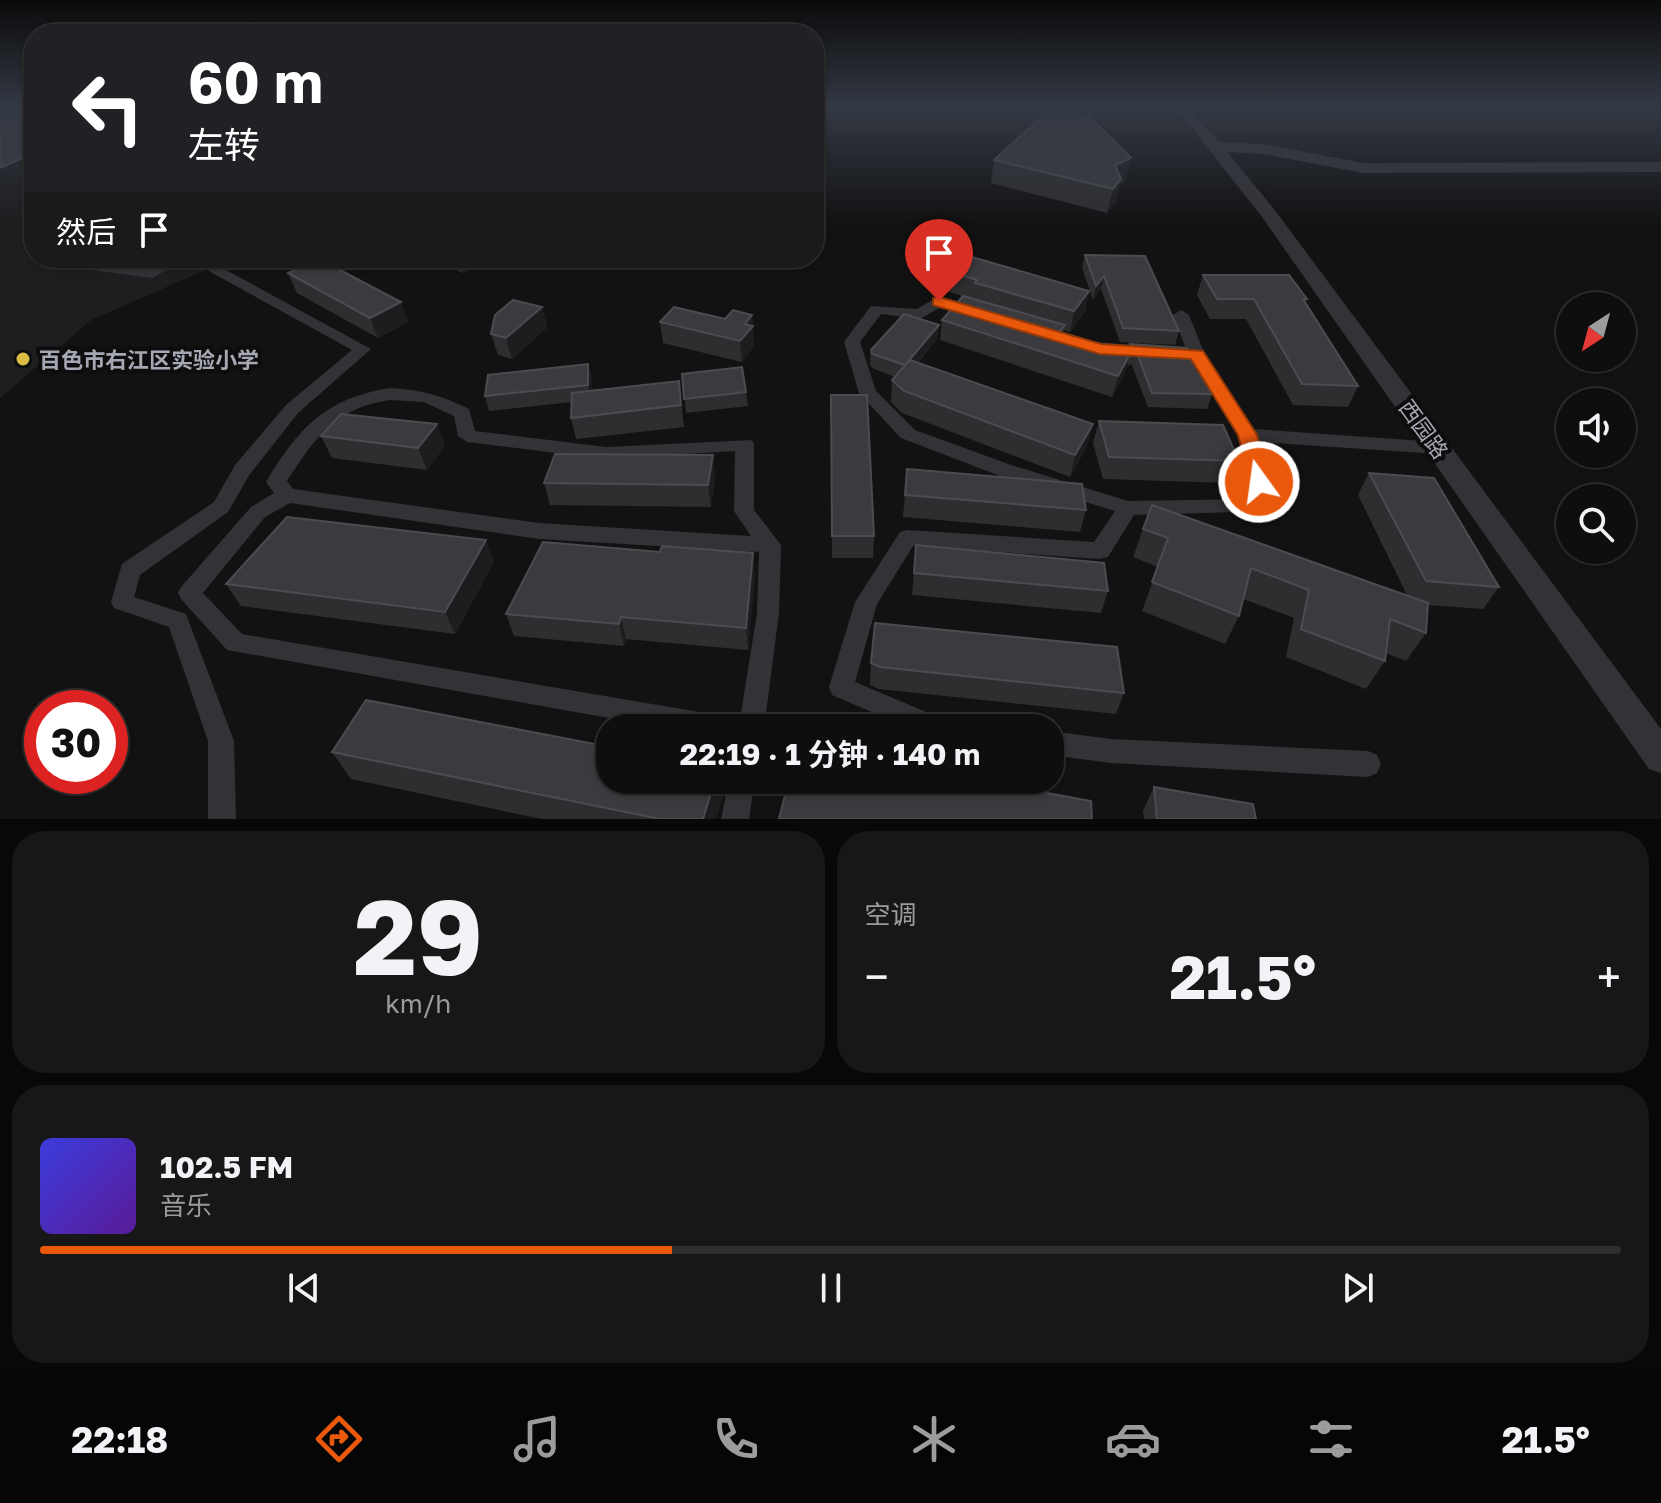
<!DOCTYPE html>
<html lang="zh">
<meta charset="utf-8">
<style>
body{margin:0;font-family:"Golos Text","Noto Sans SC",sans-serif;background:#171717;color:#f1f3f6;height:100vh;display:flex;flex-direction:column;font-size:30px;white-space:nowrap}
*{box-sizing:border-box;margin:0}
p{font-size:26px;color:#9b9c9e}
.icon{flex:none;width:44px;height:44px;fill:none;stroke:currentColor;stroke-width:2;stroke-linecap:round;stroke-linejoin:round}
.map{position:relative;height:819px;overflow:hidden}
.sheet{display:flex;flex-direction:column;gap:12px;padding:12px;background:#080808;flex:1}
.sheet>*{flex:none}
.guide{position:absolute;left:24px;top:24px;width:800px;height:244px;border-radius:32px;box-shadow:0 2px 6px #0004,0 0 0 2px #2e2e2e;background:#202124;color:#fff;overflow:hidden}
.needle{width:52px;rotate:216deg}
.controls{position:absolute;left:1556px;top:292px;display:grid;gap:16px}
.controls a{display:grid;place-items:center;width:80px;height:80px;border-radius:50%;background:#0e0e0e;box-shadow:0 2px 6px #0004,0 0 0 2px #2e2e2e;font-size:40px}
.speed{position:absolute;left:24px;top:690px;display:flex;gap:16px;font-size:40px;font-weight:700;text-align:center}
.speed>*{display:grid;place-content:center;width:104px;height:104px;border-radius:50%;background:#0e0e0e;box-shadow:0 2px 6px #0004,0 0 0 2px #2e2e2e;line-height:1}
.speed .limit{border:12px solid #d22;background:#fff;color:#111}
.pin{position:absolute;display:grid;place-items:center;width:68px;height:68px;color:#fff;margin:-82px -34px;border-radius:50% 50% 50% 0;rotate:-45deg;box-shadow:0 0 8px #0007}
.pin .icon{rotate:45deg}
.me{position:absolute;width:88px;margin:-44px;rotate:346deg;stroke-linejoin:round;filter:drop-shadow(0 0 6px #0008)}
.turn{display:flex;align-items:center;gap:28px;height:168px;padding:0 32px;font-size:36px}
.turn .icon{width:104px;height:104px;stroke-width:2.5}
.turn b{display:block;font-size:56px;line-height:68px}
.then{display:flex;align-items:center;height:76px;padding:0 32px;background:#0003;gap:16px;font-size:30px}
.big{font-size:60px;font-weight:700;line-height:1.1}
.sheet .tile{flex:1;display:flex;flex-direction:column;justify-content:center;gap:12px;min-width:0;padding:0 28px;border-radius:32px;background:#171717}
.sheet .dial{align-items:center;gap:0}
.dial b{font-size:104px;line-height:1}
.song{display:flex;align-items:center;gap:24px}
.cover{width:96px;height:96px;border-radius:12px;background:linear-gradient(135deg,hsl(240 70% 55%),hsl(270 70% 35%))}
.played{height:8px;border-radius:4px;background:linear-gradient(90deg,#ea580c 40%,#2e2e2e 40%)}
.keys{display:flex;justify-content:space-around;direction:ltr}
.heat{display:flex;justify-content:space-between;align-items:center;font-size:44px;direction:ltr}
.sheet .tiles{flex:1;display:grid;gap:12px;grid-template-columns:1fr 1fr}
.tile:last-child{grid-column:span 2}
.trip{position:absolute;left:596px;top:714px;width:468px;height:80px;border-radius:32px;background:#0e0e0e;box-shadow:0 2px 6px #0004,0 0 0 2px #2e2e2e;font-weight:700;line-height:80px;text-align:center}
.tab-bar{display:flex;height:128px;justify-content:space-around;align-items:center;background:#060606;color:#9b9c9e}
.tab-bar .icon{width:56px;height:56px}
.tab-bar .on{color:#ea580c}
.tab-bar b{font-size:36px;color:#f1f3f6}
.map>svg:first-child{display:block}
.built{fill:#1e1e20}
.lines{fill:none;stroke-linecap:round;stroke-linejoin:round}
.minor{fill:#333337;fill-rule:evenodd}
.tertiary{fill:#333337;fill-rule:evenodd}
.wall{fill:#2e2e31}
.shaded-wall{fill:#1d1d1f}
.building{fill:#3b3b3f;stroke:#4b4c51;stroke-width:2}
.route{fill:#ea580c;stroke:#983908;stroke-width:2}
.poi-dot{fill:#dabc43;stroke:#0d0d0e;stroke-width:3}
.labels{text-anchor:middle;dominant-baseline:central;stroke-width:8;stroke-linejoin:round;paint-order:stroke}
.poi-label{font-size:22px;font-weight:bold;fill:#a5a7b2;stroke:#0d0d0e;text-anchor:start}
.street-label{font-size:22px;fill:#a5a7b2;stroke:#0d0d0e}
</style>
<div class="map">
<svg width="1661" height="819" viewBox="0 0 1661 819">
<rect width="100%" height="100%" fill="#121213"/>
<polygon class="built" points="0,108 34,108 34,258 233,258 91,320 0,398"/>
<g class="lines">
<g class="minor">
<polygon points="40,258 64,258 150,269 171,258 189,258 152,278 46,264 41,263"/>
<polygon points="229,258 248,258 226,270 371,349 298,413 250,474 228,512 140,575 134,597 186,614 234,741 236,819 208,819 208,741 169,627 114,608 111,602 122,564 214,502 235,465 286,405 352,350 207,270"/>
<polygon points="939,296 983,310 985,313 977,318 941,307 920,319 881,314 860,342 876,391 915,430 1014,466 1128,501 1253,499 1239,435 1192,360 1094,352 1086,347 1094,342 1186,349 1173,315 1181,310 1189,315 1205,355 1254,429 1438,442 1447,448 1438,454 1259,442 1275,506 1272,511 1134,515 1108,557 1100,559 913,546 877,604 855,682 931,714 958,720 962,728 909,728 832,695 829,687 855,602 900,532 907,530 1094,542 1115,511 1000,476 901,438 859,393 844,342 846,339 871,306 917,309"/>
<path d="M390,388C419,389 444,396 469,409L475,431L606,447L752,440L754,444V510L781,545L779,613L764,728H665L227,650L181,599L178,593L181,587L251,507L274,493L266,482C298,428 326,398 390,388ZM390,400L424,402L454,416L458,436L467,442L606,459L735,451L734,511L751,536L539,523L293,489L287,481C315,438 335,408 390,400ZM290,503L539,539L759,552L757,613L740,719L242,634L203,593L265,517Z"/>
<polygon points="1050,731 1111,739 1368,751 1377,755 1381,764 1377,773 1368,777 1111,763 1050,755"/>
<polygon points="729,780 755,780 749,819 721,819"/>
</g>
<polygon class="tertiary" points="1172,108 1188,108 1219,142 1263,144 1363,163 1661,162 1661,172 1363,173 1263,154 1227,152 1274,209 1661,729 1661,773 1649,769 1262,217 1189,124"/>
</g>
<g class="wall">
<polygon points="1131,158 1125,181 1120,184 1116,202 1107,213 991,183 994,160"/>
<polygon points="1085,255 1179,331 1175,345 1120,342 1101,289 1093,300 1082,268"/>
<polygon points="93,258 165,258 149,266"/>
<polygon points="182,258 220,258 194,269 185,264"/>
<polygon points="429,258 491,258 463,273"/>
<polygon points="932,266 1089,291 1085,312 1070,332 1064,330 1063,333 1127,353 1130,344 1193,362 1212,394 1207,409 1148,407 1131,363 1129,367 1128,363 1124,375 1112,397 940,340 942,320 963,296 930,286"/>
<polygon points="288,273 401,302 408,322 378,338 297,293"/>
<polygon points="1203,275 1307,299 1305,303 1358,386 1348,407 1293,405 1246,319 1210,319 1197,295"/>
<polygon points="542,307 547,328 512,359 498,355 491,334"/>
<polygon points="752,315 754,346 742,362 663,343 660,322 725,319"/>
<polygon points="939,325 937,339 918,363 1087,446 1070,477 902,413 891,402 892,380 895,377 872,368 870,364 871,350"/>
<polygon points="682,374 746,392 748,406 686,413"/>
<polygon points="592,378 591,390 679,381 684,427 576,439 571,418 572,402 489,411 485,396"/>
<polygon points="831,395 874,536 873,558 832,558"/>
<polygon points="1099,421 1239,461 1230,483 1103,479 1093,443"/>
<polygon points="437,424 445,446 427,470 332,458 321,436"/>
<polygon points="907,469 1086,510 1080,532 903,517"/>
<polygon points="1369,473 1499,587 1483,609 1427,605 1426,633 1406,661 1386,653 1385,661 1366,689 1286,657 1294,618 1243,599 1239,616 1225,644 1142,611 1158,567 1133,557 1143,529 1407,595 1358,495"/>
<polygon points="715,477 711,507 550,505 544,483"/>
<polygon points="486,540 494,562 455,634 241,606 226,584"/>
<polygon points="916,545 1108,591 1101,613 912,595"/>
<polygon points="755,575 748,650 626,639 624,646 514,636 506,614"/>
<polygon points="871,663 1124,693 1116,714 879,689 870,685"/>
<polygon points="332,752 723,796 716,819 542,819 351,779"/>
<polygon points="1154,787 1256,819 1144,819 1143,811"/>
</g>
<g class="shaded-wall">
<polygon points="34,153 34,182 0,198 0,168"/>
<polygon points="1131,158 1125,181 1120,184 1116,202 1107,213 1113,189 1115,165"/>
<polygon points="145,258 165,258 149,266"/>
<polygon points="189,258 220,258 194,269"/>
<polygon points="459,258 491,258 463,273"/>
<polygon points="1104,276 1101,289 1093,300 1096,286"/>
<polygon points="1089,291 1085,312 1070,332 1074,311"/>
<polygon points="401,302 408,322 378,338 370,318"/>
<polygon points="542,307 547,328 512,359 506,338"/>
<polygon points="752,315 754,346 742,362 740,341 745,324"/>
<polygon points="939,325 937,339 904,379 905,365"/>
<polygon points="1130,354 1124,375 1112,397 1118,376"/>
<polygon points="588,364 592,378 591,400 588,385"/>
<polygon points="437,424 445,446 427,470 418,448"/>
<polygon points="1093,424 1087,446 1070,477 1075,455"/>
<polygon points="713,455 715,477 711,507 708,485"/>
<polygon points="486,540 494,562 455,634 445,612"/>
<polygon points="753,553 755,575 748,650 746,628"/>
<polygon points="621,617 626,639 624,646 619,624"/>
<polygon points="715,780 720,780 723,796 716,819 703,819"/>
</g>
<g class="building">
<polygon points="19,108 34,108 34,153 0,168 0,116"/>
<polygon points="1049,110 1091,118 1131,158 1115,165 1121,179 1113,189 994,160"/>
<polygon points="948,250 1089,291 1074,311 975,283 977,280 932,266"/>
<polygon points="1085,255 1145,256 1179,331 1123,328 1104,276 1096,286"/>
<polygon points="319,259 401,302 370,318 288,273"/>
<polygon points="1203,275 1289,275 1307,299 1303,299 1358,386 1302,384 1254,299 1217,299"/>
<polygon points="963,296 1065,325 1059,332 1130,354 1118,376 942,320"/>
<polygon points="513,300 542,307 506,338 491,334 495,315"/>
<polygon points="674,307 725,319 733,310 752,315 745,324 753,326 740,341 660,322"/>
<polygon points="904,314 939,325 905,365 872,354 871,350"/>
<polygon points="1130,344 1187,348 1193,362 1197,362 1212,394 1152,393 1135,348 1133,353"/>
<polygon points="910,360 1093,424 1075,455 904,391 892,380"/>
<polygon points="588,364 588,385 485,396 488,375"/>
<polygon points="742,367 746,392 684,399 682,374"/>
<polygon points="679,381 681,405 571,418 572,393"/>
<polygon points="831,395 867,395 874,536 832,536"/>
<polygon points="341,414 437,424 418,448 321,436"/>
<polygon points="1099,421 1223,425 1239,461 1109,457"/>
<polygon points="555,454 713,455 708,485 544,483"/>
<polygon points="907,469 1082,484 1086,510 905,495"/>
<polygon points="1369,473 1434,478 1499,587 1426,581"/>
<polygon points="1152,505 1428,603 1426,633 1390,619 1385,661 1301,629 1309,590 1251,568 1239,616 1152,582 1168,538 1143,529"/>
<polygon points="287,517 486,540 445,612 226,584"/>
<polygon points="543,542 660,552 662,546 753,553 746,628 621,617 619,624 506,614"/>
<polygon points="916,545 1104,563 1108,591 914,573"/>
<polygon points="875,623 1117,647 1124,693 880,667 871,663"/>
<polygon points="366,700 610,747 610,780 715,780 703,819 660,819 332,752"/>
<polygon points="789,780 977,780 1091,801 1092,819 779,819"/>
<polygon points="1154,787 1253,804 1256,819 1157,819"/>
</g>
<linearGradient id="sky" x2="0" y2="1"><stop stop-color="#0a0a0a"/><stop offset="0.48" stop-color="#333944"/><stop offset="1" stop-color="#333944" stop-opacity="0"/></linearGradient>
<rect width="1661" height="223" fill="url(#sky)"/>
<polygon class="route" points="939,297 1101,344 1203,351 1257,435 1269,482 1259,489 1252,487 1238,435 1191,359 1100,354 933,305 933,298"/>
<circle class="poi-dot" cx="23" cy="359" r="8"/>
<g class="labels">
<g class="poi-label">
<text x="39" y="359">百色市右江区实验小学</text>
</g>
<g class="street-label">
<text transform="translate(1424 429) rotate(54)">西园路</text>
</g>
</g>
</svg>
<div class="controls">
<a><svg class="needle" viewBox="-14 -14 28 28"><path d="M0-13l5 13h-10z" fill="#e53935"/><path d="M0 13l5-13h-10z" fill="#9b9c9e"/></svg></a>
<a><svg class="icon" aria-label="sound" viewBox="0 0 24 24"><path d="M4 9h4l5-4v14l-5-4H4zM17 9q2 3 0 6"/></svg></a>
<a><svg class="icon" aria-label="search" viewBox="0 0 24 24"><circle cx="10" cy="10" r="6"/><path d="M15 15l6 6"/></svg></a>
</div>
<div class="speed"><div class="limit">30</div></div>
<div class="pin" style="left:939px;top:301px;background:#d93025"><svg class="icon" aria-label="arrive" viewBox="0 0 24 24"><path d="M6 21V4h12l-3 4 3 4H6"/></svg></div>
<svg class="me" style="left:1259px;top:482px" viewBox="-20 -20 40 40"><circle r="17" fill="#ea580c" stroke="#fff" stroke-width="3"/><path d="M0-11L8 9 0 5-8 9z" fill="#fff"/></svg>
<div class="trip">22:19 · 1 分钟 · 140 m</div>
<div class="guide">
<div class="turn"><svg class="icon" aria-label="left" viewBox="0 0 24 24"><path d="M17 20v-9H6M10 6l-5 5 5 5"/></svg><div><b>60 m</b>左转</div></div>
<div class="then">然后<svg class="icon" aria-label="arrive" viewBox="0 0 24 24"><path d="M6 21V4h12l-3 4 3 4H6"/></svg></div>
</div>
</div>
<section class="sheet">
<div class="tiles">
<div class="tile dial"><b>29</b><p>km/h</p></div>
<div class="tile"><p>空调</p>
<div class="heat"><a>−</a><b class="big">21.5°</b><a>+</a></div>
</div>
<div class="tile">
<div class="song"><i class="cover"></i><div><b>102.5 FM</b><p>音乐</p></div></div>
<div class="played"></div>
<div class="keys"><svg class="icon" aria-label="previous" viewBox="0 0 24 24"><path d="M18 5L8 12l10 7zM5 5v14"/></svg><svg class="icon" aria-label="pause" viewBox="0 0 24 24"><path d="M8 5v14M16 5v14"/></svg><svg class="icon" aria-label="next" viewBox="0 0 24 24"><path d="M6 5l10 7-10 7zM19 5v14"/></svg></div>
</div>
</div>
</section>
<nav class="tab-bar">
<b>22:18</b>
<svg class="icon on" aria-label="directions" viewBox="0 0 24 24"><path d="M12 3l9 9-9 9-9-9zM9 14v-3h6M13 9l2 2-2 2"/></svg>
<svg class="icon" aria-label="music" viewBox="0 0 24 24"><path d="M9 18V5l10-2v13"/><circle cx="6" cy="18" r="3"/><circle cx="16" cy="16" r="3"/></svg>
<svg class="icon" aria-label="phone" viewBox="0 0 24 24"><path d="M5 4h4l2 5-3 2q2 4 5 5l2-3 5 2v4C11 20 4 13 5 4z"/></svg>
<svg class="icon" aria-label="climate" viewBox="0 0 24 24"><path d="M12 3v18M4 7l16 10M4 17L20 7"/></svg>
<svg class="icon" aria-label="car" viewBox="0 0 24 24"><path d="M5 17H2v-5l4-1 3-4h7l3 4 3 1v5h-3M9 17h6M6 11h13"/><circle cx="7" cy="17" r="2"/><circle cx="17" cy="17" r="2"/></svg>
<svg class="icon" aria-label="filters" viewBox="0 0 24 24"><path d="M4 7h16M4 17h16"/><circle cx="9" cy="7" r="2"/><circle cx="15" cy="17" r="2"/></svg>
<b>21.5°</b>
</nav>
